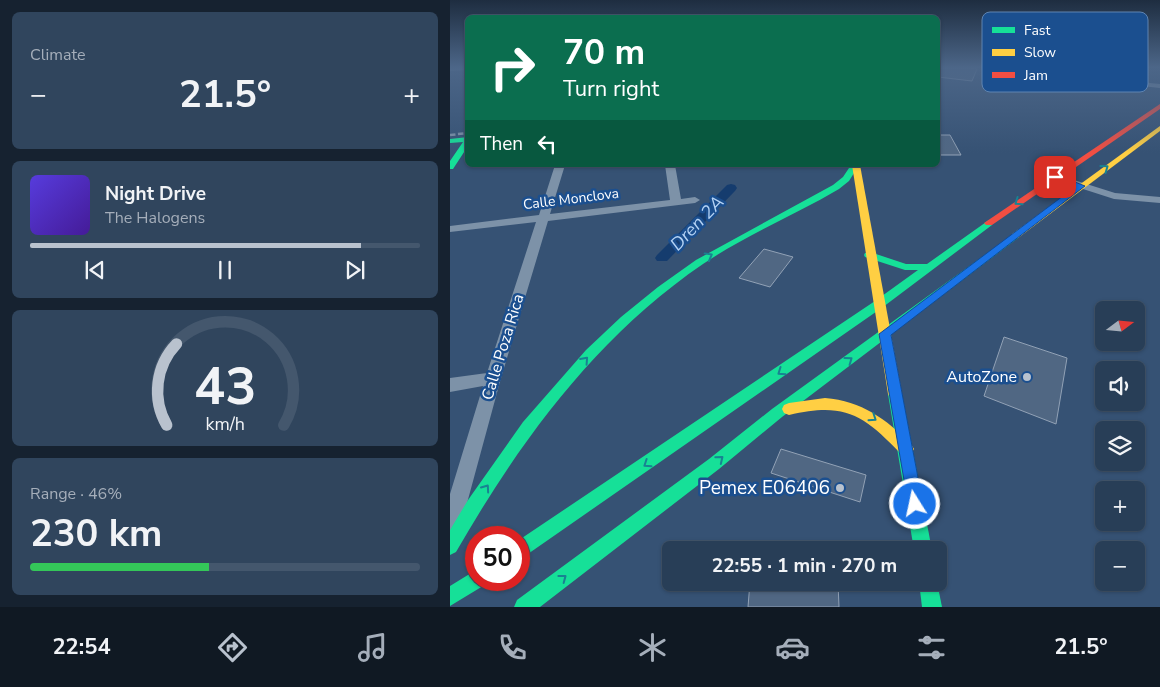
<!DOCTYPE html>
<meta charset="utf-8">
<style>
body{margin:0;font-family:"Nunito Sans",sans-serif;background:#30455d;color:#f1f3f6;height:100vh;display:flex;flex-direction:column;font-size:19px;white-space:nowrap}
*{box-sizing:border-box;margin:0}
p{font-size:16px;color:#a5aeba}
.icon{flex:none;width:28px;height:28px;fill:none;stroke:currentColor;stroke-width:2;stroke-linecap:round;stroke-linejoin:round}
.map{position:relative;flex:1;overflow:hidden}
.details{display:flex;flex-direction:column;gap:12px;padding:12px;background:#162230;width:450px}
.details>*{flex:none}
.guide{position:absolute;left:15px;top:15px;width:475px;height:152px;border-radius:8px;box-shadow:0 1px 4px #0004,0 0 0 1px #44576d;background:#0b6e4f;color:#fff;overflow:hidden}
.needle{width:32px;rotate:74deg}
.buttons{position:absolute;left:645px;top:301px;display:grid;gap:10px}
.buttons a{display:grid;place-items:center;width:50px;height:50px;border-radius:8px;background:#283e57;box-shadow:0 1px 4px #0004,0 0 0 1px #44576d;font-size:25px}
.speed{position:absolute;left:15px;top:526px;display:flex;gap:10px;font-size:25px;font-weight:700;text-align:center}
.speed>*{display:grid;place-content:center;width:65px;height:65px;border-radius:50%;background:#283e57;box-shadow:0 1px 4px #0004,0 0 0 1px #44576d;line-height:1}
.speed .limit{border:8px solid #d22;background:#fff;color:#111}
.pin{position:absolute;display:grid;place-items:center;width:42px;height:42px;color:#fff;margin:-21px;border-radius:10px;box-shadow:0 2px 8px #0006}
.me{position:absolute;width:55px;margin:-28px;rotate:350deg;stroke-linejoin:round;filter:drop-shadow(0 0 4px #0008)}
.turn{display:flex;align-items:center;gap:18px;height:105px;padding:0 15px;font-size:22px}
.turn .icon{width:65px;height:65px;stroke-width:2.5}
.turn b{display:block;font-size:35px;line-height:42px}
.then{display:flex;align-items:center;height:48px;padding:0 15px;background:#0003;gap:10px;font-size:19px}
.big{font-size:38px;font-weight:700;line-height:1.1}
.details .tile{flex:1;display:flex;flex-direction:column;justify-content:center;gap:8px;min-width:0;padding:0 18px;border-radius:8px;background:#30455d}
.details .dial{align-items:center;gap:0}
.dial svg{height:130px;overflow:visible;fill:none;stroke:#44576d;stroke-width:7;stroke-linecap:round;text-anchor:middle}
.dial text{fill:#f1f3f6;stroke:none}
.song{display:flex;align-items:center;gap:15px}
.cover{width:60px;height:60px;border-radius:8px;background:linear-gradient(135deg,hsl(250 70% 55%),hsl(260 70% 35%))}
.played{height:5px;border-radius:2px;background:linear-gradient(90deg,#b9c2ce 85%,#44576d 85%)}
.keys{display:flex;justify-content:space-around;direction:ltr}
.heat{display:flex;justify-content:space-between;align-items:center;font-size:28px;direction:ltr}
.charge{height:8px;border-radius:4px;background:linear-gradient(90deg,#34c759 46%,#44576d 0)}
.trip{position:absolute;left:212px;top:541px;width:285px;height:50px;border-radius:8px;background:#283e57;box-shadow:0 1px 4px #0004,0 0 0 1px #44576d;font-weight:700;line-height:50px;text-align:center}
.menu{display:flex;height:80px;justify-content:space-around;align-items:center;background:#101923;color:#a5aeba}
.menu .icon{width:35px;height:35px}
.menu .active{color:#b9c2ce}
.menu b{font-size:22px;color:#f1f3f6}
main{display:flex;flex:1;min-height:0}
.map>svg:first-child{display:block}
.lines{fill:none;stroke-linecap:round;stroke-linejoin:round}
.canal{fill:#153c6e;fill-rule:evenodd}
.building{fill:#506783;stroke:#92a2b6}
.street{fill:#7d92a8;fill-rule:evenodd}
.fast{fill:#16e098;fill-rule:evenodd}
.slow{fill:#ffcf43;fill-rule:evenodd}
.jam{fill:#f24e42;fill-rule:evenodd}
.rail{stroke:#7e92a7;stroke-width:2.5;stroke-dasharray:5.5 2.5;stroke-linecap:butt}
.oneway{stroke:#198292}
.route{fill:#1a73e8;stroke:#114b97}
.poi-dot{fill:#b9c2ce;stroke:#1b4f8f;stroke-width:2}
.labels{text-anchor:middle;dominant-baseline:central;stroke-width:5;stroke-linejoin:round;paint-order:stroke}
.far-street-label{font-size:14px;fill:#fff;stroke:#1b4f8f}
.street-label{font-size:16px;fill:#fff;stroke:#1b4f8f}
.poi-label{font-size:16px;fill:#fff;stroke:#1b4f8f;text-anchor:end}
.water-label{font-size:18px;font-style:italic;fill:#b5d3f5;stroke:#1b4f8f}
.near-poi-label{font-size:19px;fill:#fff;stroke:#1b4f8f;text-anchor:end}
.key{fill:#1b4f8f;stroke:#5f84b1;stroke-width:1}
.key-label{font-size:14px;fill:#fff}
</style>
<main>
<section class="details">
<div class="tile"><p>Climate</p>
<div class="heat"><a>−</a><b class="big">21.5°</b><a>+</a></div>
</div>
<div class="tile">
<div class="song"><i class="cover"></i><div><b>Night Drive</b><p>The Halogens</p></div></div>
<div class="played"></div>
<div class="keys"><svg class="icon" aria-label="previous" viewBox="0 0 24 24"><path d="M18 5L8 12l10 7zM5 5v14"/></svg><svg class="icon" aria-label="pause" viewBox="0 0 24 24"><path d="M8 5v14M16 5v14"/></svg><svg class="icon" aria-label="next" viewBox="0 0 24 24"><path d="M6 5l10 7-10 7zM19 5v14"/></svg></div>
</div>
<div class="tile dial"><svg viewBox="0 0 100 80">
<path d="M14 69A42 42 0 1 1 86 69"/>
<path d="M14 69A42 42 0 0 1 20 19" stroke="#b9c2ce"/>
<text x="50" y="56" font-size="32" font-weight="700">43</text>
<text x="50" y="72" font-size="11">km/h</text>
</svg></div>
<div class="tile"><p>Range · 46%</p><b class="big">230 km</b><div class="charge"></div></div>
</section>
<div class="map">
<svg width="710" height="607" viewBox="0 0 710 607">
<rect width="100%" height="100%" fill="#365274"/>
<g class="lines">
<polygon class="canal" points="281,184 285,185 287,188 285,191 217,261 207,261 205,258 207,255 277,185"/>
</g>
<g class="building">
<polygon points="488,68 518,68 527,69 522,81 488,77"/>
<polygon points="488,135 500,135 511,155 488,155"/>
<polygon points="314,249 343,257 320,287 289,278"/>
<polygon points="554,337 617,358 606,424 534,396"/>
<polygon points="331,449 416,475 410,502 321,473"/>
<polygon points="300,582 388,582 389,607 298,607"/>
</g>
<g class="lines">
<g class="street">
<polygon points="0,68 18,68 18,70 0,71"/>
<polygon points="582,71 710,84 710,88 580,74 579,73"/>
<polygon points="105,165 115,165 100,214 220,200 215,165 225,165 231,199 245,197 250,200 245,203 98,221 51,378 10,529 7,536 0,539 0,494 33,386 0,392 0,378 37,373 86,222 0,232 0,226 89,215"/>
<polygon points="605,174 665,193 710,197 710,203 664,199 602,179 602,175"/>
</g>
<g class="fast">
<polygon points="18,137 18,146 3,169 0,169 0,161 13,142 0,143 0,139"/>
<path d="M401,165H409L399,181L389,189C345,215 296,235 253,264C146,337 70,441 6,552L0,555V530L18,500L73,422L136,350L171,317L208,287L246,260L383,185L393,177Z"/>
<polygon points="539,220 542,221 542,225 433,307 75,556 69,559 69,540 425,301 468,270 455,270 415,257 414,255 415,253 423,253 456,264 477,264"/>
<polygon points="565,233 568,234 568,238 332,417 269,469 90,607 64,607 67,600 259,459 322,409"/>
<polygon points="445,388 450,390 452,394 482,550 464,550 438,394 440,390"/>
<polygon points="26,570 26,580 35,580 33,586 0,606 0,586"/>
<polygon points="469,582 487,582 492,607 472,607"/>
</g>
<g class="slow">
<polygon points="710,126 710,131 568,238 562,238 562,234"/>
<polygon points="402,165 410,165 452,394 450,398 445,400 440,398 438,394"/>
<path d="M375,398C412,401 436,419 461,444L464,449L461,454L456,456L451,454C413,414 394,402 339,415L334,413L332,409L334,405L339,403Z"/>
</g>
<polygon class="jam" points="710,104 710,109 542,225 536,225 534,223"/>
<polyline class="rail" points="0,135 18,133"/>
</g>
<defs><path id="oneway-chevron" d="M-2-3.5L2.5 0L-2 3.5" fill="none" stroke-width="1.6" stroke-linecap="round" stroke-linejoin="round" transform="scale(1.25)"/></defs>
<g class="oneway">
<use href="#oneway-chevron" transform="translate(655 168) rotate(-36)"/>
<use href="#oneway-chevron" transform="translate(568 202) rotate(145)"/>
<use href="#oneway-chevron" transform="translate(259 256) rotate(-29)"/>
<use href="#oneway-chevron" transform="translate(135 360) rotate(-48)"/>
<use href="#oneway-chevron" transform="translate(399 360) rotate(-36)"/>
<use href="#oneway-chevron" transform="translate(331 372) rotate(145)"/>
<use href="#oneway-chevron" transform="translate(423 418) rotate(34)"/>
<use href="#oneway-chevron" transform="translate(270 459) rotate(-39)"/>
<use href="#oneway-chevron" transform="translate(197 464) rotate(146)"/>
<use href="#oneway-chevron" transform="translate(36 488) rotate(-55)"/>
<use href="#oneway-chevron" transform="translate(113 578) rotate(-37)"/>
</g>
<linearGradient id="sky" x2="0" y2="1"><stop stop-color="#1e2d40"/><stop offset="0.44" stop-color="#4c6688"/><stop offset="1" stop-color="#4c6688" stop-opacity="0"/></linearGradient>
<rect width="710" height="153" fill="url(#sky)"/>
<polygon class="route" points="602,175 607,175 635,186 441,335 473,504 471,509 465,512 459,509 429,334 625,187 602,178"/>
<g class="poi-dot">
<circle cx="577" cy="377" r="5"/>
<circle cx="390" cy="488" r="5"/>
</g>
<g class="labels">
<g class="far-street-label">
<text transform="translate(121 199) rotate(-7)">Calle Monclova</text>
</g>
<g class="street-label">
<text transform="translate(53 347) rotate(-73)">Calle Poza Rica</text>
</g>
<g class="poi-label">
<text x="567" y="377">AutoZone</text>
</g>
<g class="water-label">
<text transform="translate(247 223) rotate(-46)">Dren 2A</text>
</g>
<g class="near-poi-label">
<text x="380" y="488">Pemex E06406</text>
</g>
</g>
<rect x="532" y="12" width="166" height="80" rx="8" class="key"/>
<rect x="542" y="27" width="23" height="6" fill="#16e098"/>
<rect x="542" y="49" width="23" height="7" fill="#ffcf43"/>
<rect x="542" y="72" width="23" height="6" fill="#f24e42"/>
<g class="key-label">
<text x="574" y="35">Fast</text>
<text x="574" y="57">Slow</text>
<text x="574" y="80">Jam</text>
</g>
</svg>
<div class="buttons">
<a><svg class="needle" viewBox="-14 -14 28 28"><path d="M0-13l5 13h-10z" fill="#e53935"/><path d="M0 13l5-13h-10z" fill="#a5aeba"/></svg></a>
<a><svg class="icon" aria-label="sound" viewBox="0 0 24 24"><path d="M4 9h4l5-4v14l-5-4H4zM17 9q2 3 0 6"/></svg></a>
<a><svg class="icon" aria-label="layers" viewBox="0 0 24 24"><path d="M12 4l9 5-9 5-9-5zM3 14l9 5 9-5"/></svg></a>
<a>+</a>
<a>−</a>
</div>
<div class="speed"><div class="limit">50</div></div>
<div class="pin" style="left:605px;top:177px;background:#d93025"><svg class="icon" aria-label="arrive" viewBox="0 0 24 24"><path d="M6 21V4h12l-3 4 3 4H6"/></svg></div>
<svg class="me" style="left:465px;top:504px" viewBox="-20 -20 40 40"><circle r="17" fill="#1a73e8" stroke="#fff" stroke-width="3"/><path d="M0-11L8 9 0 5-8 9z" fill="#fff"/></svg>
<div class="trip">22:55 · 1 min · 270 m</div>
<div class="guide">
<div class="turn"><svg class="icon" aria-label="right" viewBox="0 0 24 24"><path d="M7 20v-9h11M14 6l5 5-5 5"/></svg><div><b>70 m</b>Turn right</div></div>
<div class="then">Then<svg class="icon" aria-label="left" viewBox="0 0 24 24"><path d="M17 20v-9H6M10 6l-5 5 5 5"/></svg></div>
</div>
</div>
</main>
<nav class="menu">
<b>22:54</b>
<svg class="icon active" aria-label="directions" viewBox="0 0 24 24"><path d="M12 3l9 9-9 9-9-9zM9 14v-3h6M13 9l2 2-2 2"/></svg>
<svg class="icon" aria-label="music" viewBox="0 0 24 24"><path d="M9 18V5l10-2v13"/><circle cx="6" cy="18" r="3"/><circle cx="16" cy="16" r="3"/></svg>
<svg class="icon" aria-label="phone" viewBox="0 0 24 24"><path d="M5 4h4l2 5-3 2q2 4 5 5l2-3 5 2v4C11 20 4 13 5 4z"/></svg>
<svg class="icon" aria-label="climate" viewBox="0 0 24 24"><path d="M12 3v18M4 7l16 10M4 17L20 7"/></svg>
<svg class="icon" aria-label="car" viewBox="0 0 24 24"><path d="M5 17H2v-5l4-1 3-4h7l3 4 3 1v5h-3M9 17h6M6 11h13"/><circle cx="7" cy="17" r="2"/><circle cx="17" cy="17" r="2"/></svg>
<svg class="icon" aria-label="filters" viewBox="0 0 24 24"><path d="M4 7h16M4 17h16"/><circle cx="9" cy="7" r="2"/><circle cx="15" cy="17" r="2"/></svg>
<b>21.5°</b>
</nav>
